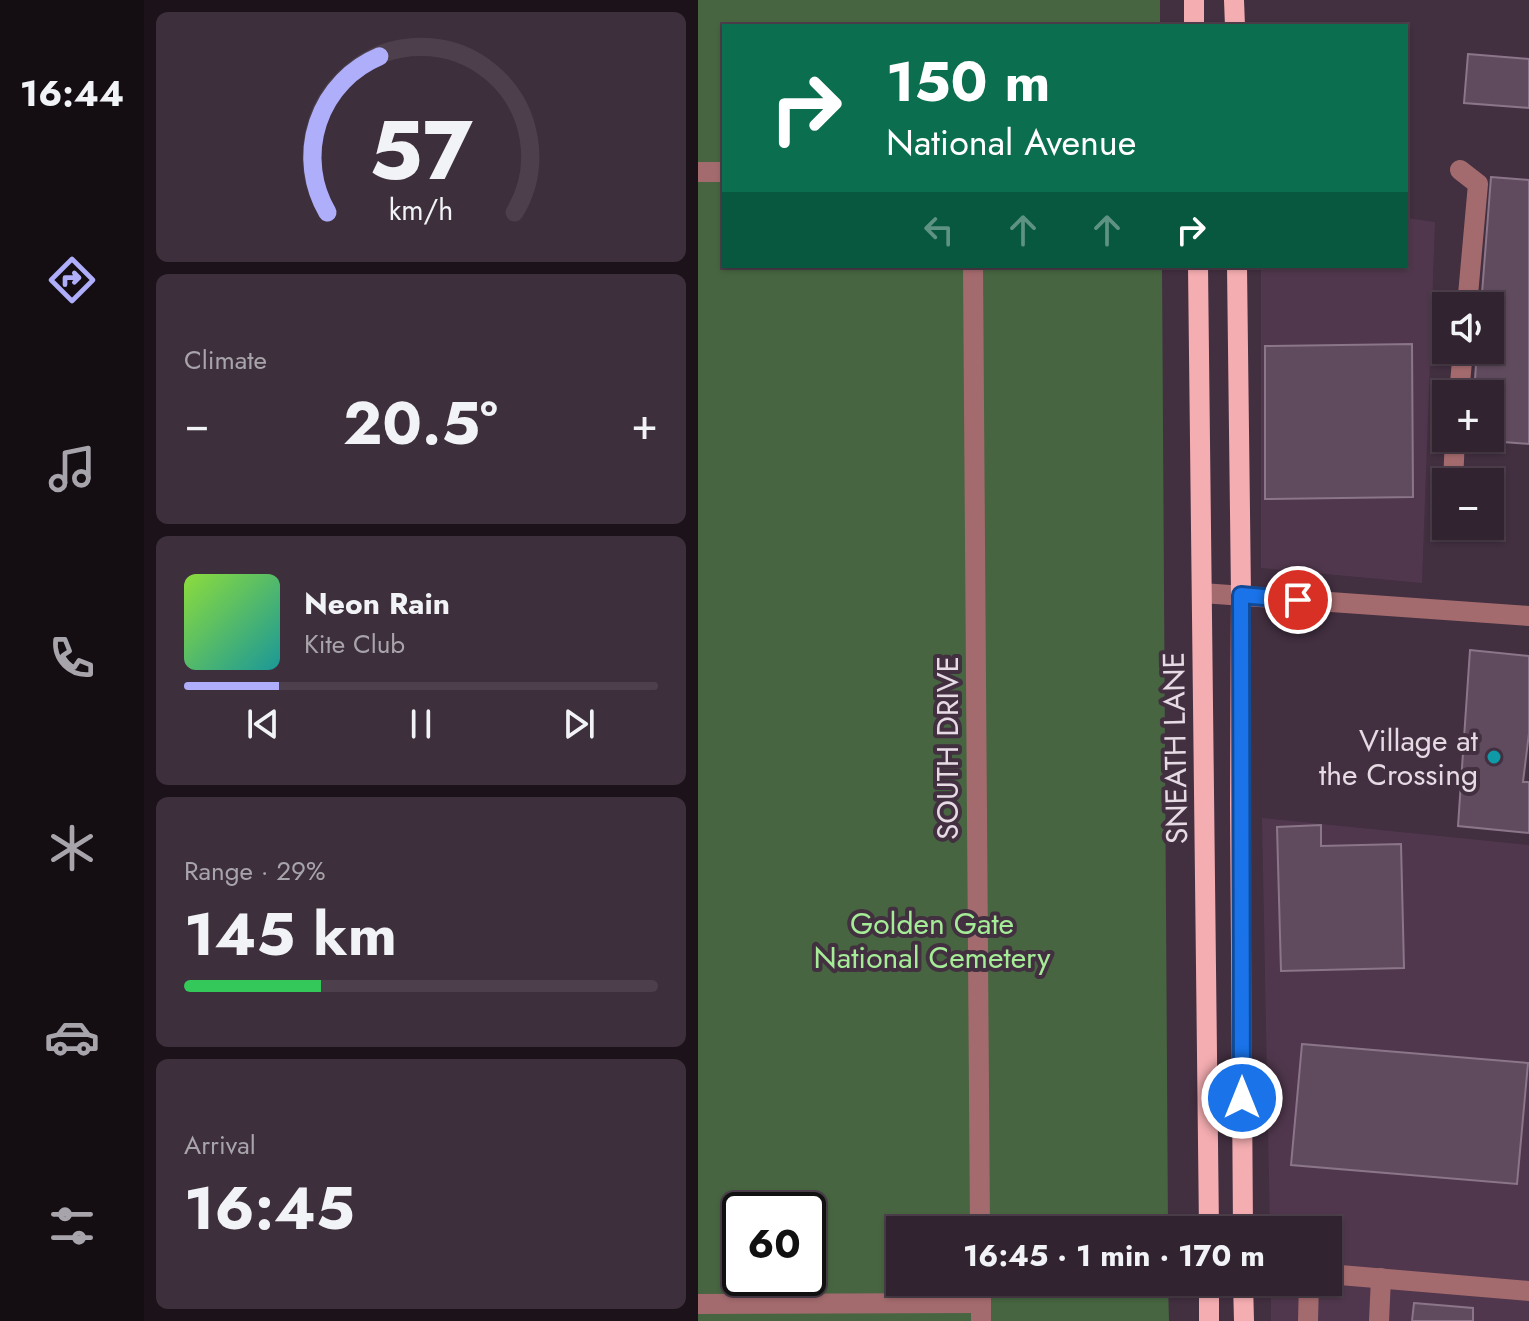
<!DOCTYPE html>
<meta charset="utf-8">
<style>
body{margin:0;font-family:Jost,sans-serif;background:#3d2f3c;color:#f1f3f6;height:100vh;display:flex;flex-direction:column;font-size:30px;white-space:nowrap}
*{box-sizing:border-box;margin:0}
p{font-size:26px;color:#a8a4ab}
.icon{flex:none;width:44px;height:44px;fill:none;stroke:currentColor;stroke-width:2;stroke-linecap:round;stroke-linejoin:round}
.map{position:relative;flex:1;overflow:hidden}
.drawer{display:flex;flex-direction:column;gap:12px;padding:12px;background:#1c131a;width:554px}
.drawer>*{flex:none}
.hud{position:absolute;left:24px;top:24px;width:686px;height:244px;border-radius:0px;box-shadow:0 2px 6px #0004,0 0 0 2px #4d404c;background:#0b6e4f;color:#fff;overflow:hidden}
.buttons{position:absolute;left:734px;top:292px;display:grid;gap:16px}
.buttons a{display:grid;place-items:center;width:72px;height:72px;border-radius:0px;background:#322330;box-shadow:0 2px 6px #0004,0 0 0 2px #4d404c;font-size:40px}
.speed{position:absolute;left:24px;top:1192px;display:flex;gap:16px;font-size:40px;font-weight:700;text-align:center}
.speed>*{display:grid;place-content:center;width:104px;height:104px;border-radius:50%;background:#322330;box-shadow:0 2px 6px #0004,0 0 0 2px #4d404c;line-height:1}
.speed .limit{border:4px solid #111;border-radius:12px;background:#fff;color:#111}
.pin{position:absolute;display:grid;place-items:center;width:68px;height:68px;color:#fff;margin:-34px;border:4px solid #fff;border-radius:50%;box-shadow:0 2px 8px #0007}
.me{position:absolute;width:88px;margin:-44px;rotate:0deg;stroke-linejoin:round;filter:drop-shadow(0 0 6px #0008)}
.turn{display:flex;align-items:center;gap:28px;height:168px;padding:0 32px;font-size:36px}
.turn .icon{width:104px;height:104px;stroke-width:2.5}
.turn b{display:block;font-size:56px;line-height:68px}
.lanes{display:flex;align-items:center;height:76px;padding:0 32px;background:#0003;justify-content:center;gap:40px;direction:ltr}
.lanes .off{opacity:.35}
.big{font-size:60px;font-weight:700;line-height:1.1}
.drawer .tile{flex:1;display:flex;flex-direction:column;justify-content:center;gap:12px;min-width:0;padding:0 28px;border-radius:12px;background:#3d2f3c}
.drawer .dial{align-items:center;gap:0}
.dial svg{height:208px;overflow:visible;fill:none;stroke:#4d404c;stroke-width:7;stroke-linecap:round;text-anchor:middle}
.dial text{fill:#f1f3f6;stroke:none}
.song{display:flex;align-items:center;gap:24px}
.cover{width:96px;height:96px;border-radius:12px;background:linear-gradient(135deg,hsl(90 70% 55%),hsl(180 70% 35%))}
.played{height:8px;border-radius:4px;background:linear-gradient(90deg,#afaefa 20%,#4d404c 20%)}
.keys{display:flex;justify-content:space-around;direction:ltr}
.heat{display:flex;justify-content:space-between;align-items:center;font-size:44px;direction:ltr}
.charge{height:12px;border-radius:6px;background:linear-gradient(90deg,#34c759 29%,#4d404c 0)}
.trip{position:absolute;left:188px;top:1216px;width:456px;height:80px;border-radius:0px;background:#322330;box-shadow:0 2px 6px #0004,0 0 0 2px #4d404c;font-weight:700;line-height:80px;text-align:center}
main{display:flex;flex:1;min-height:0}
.menu{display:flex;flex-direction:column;width:144px;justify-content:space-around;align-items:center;background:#140e13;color:#a8a4ab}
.menu .icon{width:56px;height:56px}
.menu .selected{color:#afaefa}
.menu b{font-size:36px;color:#f1f3f6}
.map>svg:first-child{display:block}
.built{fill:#50374d}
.green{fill:#476541;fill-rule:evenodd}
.building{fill:#604b5e;stroke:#8b7589;stroke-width:2}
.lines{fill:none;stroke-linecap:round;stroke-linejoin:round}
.minor{stroke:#a46b6e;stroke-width:20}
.major{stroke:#f4adb1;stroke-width:20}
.route-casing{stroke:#114b97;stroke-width:20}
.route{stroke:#1a73e8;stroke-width:14}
.culture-dot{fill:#0f9aa8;stroke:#422f40;stroke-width:3}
.labels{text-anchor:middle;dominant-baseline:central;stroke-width:8;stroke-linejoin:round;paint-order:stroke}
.poi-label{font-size:30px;fill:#e6dae4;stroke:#422f40;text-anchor:end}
.street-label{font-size:30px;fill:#e6dae4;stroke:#422f40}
.park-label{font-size:30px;fill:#a5ec97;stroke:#422f40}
</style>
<main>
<nav class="menu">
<b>16:44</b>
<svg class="icon selected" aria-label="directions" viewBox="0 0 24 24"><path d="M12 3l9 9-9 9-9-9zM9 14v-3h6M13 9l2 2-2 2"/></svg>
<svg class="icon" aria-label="music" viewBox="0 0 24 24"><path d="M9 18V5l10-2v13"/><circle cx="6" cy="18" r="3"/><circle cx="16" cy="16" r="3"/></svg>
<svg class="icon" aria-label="phone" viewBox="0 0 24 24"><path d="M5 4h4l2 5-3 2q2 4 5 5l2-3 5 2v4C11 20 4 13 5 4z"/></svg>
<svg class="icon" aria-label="climate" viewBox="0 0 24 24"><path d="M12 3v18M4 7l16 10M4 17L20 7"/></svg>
<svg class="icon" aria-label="car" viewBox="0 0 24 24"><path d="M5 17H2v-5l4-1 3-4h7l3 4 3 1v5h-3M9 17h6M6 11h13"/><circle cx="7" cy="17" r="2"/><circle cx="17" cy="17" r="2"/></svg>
<svg class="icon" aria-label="filters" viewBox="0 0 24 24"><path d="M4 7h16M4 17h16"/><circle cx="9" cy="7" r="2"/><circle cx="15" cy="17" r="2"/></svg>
</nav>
<section class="drawer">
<div class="tile dial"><svg viewBox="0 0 100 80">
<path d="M14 69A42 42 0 1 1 86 69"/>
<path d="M14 69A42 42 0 0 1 34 9" stroke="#afaefa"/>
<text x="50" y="56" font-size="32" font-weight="700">57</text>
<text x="50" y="72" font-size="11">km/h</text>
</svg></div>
<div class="tile"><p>Climate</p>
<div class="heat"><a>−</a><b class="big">20.5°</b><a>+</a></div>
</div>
<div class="tile">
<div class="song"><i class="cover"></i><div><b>Neon Rain</b><p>Kite Club</p></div></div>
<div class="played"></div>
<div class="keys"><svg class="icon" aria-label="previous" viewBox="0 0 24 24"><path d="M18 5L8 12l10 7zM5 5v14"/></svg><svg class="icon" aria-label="pause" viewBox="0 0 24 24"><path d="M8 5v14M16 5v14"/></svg><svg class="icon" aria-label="next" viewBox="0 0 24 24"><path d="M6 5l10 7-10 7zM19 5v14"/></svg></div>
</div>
<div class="tile"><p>Range · 29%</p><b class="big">145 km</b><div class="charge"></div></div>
<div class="tile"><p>Arrival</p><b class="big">16:45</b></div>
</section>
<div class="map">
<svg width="831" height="1321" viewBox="0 0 831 1321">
<rect width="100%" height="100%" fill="#422f40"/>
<g class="built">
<polygon points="708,218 737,222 724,583 563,568 563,266 708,266"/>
<polygon points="564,818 831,845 831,1321 573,1321 573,1282 630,1282 630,1230 572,1230"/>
</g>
<path class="green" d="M0,0H462V26H26V266H464L470,1230H202V1282H470L471,1321H0ZM42,1210H110V1278H42Z"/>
<g class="building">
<polygon points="770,54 831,59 831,108 766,103"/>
<polygon points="793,177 831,180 831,444 792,441 792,394 776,394 779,350 792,350 792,306 783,306"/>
<polygon points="714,344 715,497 567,499 567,346"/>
<polygon points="772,650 831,656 831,733 825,782 831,782 831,833 760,826"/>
<polygon points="623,825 623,846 703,844 706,968 583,971 579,827"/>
<polygon points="604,1044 830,1063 819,1184 593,1165"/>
<polygon points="716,1303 775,1308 775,1321 714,1321"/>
</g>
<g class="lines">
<g class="minor">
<polyline points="762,170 780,184 769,306"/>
<polyline points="0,172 26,172"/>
<polyline points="275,266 282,1230"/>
<polyline points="761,394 765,350"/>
<polyline points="755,482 757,438"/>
<polyline points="504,593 831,616"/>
<polyline points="630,1274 831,1291"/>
<polyline points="283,1282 283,1321"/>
<polyline points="0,1304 283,1303"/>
<polyline points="610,1321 611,1282"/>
<polyline points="681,1321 683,1278"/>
</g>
<g class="major">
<polyline points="496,0 496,26"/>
<polyline points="536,0 537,26"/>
<polyline points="500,266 511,1230"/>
<polyline points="539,266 543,595 542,804 545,1230"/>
<polyline points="511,1282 511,1321"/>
<polyline points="545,1282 546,1321"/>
</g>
</g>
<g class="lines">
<g class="route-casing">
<polyline id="route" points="544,1098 543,595 600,600"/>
</g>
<use href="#route" class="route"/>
</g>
<circle class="culture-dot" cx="796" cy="757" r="8"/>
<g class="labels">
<g class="poi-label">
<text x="780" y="740">Village at<tspan x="780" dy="34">the Crossing</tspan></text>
</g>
<g class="street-label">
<text transform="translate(249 748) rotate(-90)">SOUTH DRIVE</text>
<text transform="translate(477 748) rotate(-91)">SNEATH LANE</text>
</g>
<g class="park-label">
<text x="234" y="923">Golden Gate<tspan x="234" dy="34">National Cemetery</tspan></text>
</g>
</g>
</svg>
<div class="buttons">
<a><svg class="icon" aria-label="sound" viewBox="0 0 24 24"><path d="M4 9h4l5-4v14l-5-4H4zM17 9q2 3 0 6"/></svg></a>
<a>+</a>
<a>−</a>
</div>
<div class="speed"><div class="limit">60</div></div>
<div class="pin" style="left:600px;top:600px;background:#d93025"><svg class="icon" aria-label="arrive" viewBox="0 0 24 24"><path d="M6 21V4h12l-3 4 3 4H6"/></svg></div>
<svg class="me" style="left:544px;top:1098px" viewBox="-20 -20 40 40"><circle r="17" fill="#1a73e8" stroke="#fff" stroke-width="3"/><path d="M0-11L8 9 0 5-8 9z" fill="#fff"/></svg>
<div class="trip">16:45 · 1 min · 170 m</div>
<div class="hud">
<div class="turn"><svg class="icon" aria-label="right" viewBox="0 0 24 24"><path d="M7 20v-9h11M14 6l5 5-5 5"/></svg><div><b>150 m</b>National Avenue</div></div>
<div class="lanes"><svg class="icon off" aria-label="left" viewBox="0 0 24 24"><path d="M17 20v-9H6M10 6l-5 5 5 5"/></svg><svg class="icon off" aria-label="ahead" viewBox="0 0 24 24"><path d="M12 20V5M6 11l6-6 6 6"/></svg><svg class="icon off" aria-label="ahead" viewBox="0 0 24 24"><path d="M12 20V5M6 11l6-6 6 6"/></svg><svg class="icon" aria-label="right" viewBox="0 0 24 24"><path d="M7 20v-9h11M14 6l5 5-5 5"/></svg></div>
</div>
</div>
</main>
